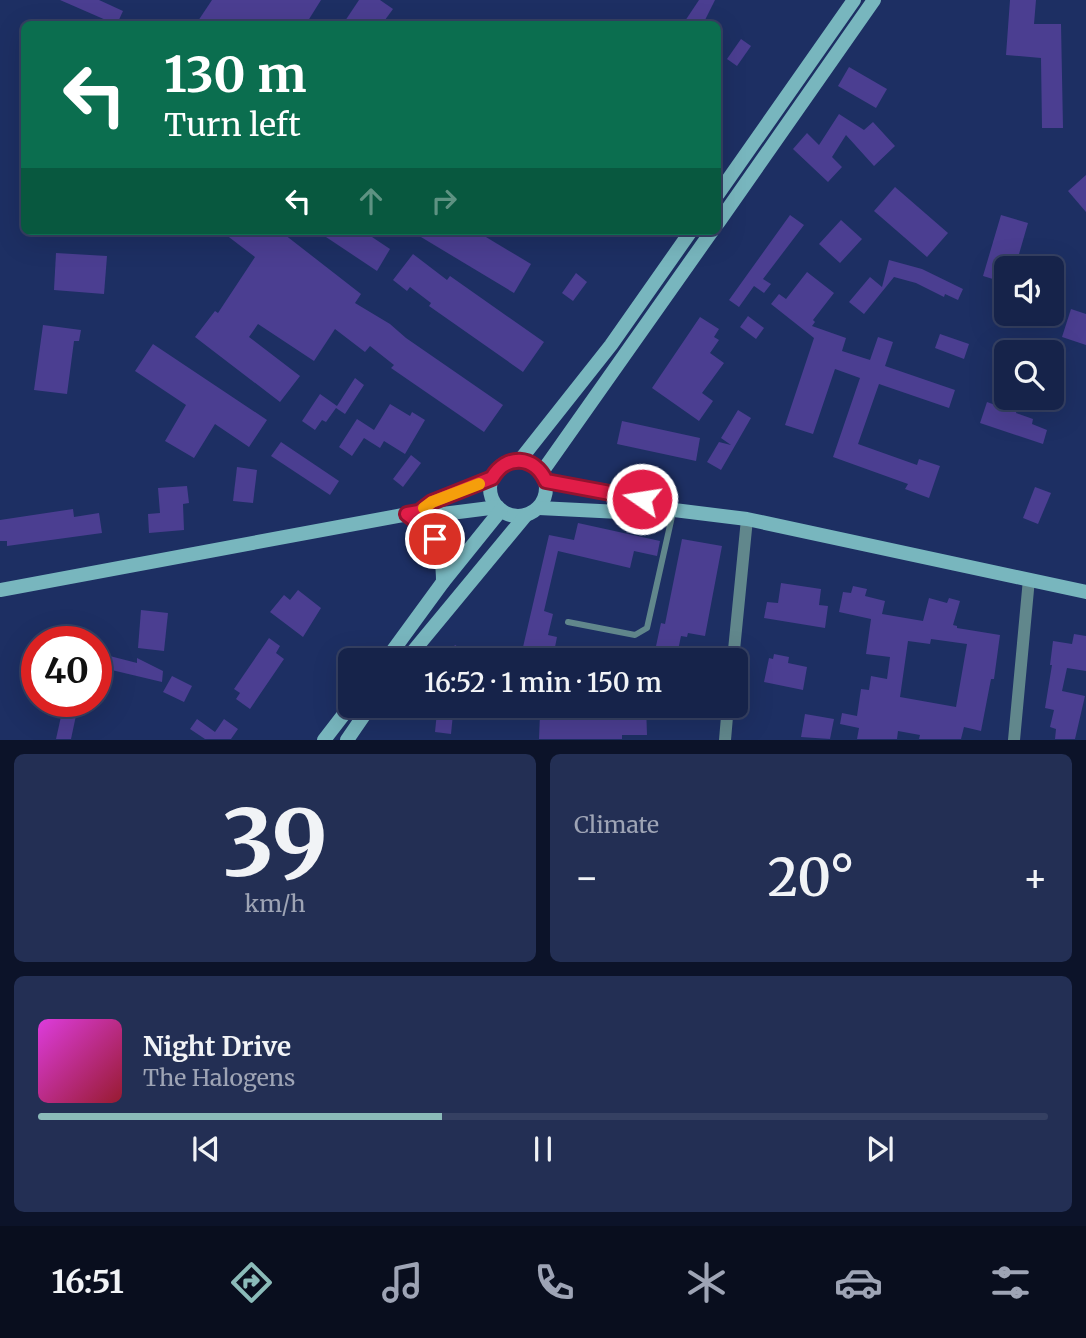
<!DOCTYPE html>
<meta charset="utf-8">
<style>
body{margin:0;font-family:Merriweather,serif;background:#232f54;color:#f1f3f6;height:100vh;display:flex;flex-direction:column;font-size:26px;white-space:nowrap}
*{box-sizing:border-box;margin:0}
p{font-size:23px;color:#9ea4b5}
.icon{flex:none;width:38px;height:38px;fill:none;stroke:currentColor;stroke-width:2;stroke-linecap:round;stroke-linejoin:round}
.map{position:relative;height:740px;overflow:hidden}
.side{display:flex;flex-direction:column;gap:14px;padding:14px;background:#0c1329;flex:1}
.side>*{flex:none}
.guide{position:absolute;left:21px;top:21px;width:700px;height:214px;border-radius:10px;box-shadow:0 7px 28px #0002,0 0 0 2px #354062;background:#0b6e4f;color:#fff;overflow:hidden}
.fabs{position:absolute;left:994px;top:256px;display:grid;gap:14px}
.fabs a{display:grid;place-items:center;width:70px;height:70px;border-radius:10px;background:#16234a;box-shadow:0 7px 28px #0002,0 0 0 2px #354062;font-size:35px}
.speed{position:absolute;left:21px;top:626px;display:flex;gap:14px;font-size:35px;font-weight:700;text-align:center}
.speed>*{display:grid;place-content:center;width:91px;height:91px;border-radius:50%;background:#16234a;box-shadow:0 7px 28px #0002,0 0 0 2px #354062;line-height:1}
.speed .limit{border:10px solid #d22;background:#fff;color:#111}
.pin{position:absolute;display:grid;place-items:center;width:60px;height:60px;color:#fff;margin:-30px;border:4px solid #fff;border-radius:50%;box-shadow:0 2px 7px #0007}
.me{position:absolute;width:77px;margin:-38px;rotate:283deg;stroke-linejoin:round;filter:drop-shadow(0 0 5px #0008)}
.turn{display:flex;align-items:center;gap:24px;height:147px;padding:0 28px;font-size:32px}
.turn .icon{width:91px;height:91px;stroke-width:2.5}
.turn b{display:block;font-size:49px;line-height:60px}
.lanes{display:flex;align-items:center;height:66px;padding:0 28px;background:#0003;justify-content:center;gap:35px;direction:ltr}
.lanes .off{opacity:.35}
.big{font-size:52px;font-weight:600;line-height:1.1}
.side .widget{flex:1;display:flex;flex-direction:column;justify-content:center;gap:10px;min-width:0;padding:0 24px;border-radius:10px;background:#232f54}
.side .dial{align-items:center;gap:0}
.dial b{font-size:91px;line-height:1}
.song{display:flex;align-items:center;gap:21px}
.cover{width:84px;height:84px;border-radius:10px;background:linear-gradient(135deg,hsl(300 70% 55%),hsl(350 70% 35%))}
.played{height:7px;border-radius:4px;background:linear-gradient(90deg,#8bbbb9 40%,#354062 40%)}
.keys{display:flex;justify-content:space-around;direction:ltr}
.heat{display:flex;justify-content:space-between;align-items:center;font-size:38px;direction:ltr}
.side .tiles{flex:1;display:grid;gap:14px;grid-template-columns:1fr 1fr}
.widget:last-child{grid-column:span 2}
.trip{position:absolute;left:338px;top:648px;width:410px;height:70px;border-radius:10px;background:#16234a;box-shadow:0 7px 28px #0002,0 0 0 2px #354062;font-weight:600;line-height:70px;text-align:center}
.menu{display:flex;height:112px;justify-content:space-around;align-items:center;background:#090e1e;color:#9ea4b5}
.menu .icon{width:49px;height:49px}
.menu .active{color:#8bbbb9}
.menu b{font-size:32px;color:#f1f3f6}
.map>svg:first-child{display:block}
.building{fill:#4b3e91;fill-rule:evenodd}
.lines{fill:none;stroke-linecap:round;stroke-linejoin:round}
.lane{stroke:#61878c;stroke-width:6}
.street{stroke:#61878c;stroke-width:12}
.secondary{stroke:#78b6be;stroke-width:14}
.route-casing{stroke:#92132f;stroke-width:18}
.route{stroke:#e11d48;stroke-width:12}
.slow{stroke:#f59e0b;stroke-width:12}
</style>
<div class="map">
<svg width="1086" height="740" viewBox="0 0 1086 740">
<rect width="100%" height="100%" fill="#1d2f63"/>
<g class="building">
<polygon points="60,0 99,0 123,11 117,24 115,24"/>
<polygon points="212,0 321,0 306,24 196,24"/>
<polygon points="359,0 380,0 393,9 382,24 343,24"/>
<polygon points="699,0 715,0 703,24 683,24"/>
<polygon points="1010,0 1036,0 1034,24 1061,24 1063,128 1042,128 1041,58 1006,55"/>
<polygon points="741,39 751,46 737,66 727,59"/>
<polygon points="849,67 887,89 876,108 838,86"/>
<polygon points="839,114 864,130 873,122 895,146 874,166 846,135 832,157 842,167 828,182 793,149 807,133 819,145"/>
<polygon points="1086,175 1086,212 1068,191"/>
<polygon points="895,187 948,233 927,257 874,211"/>
<polygon points="790,215 804,225 763,279 771,284 764,293 754,286 739,307 729,300"/>
<polygon points="1001,215 1028,223 1015,268 1006,268 1006,283 983,276"/>
<polygon points="841,220 862,239 840,263 819,244"/>
<polygon points="221,231 280,231 361,294 355,303 390,324 406,338 503,405 484,432 391,368 394,365 370,346 365,352 335,329 314,361 258,324 249,337 300,376 280,402 195,337 215,311 218,313 255,257"/>
<polygon points="317,231 363,231 390,249 377,271"/>
<polygon points="411,231 476,231 531,264 514,293"/>
<polygon points="56,253 107,256 104,294 54,290"/>
<polygon points="413,254 447,280 450,276 544,342 523,372 429,306 431,303 410,287 407,291 393,280"/>
<polygon points="889,260 922,269 963,289 958,300 945,294 944,297 916,283 894,277 864,314 849,302 870,277 882,287"/>
<polygon points="807,272 834,293 813,320 815,322 812,326 846,338 842,351 870,360 878,337 893,342 885,366 955,390 949,408 879,384 858,444 917,465 919,459 940,466 929,498 905,489 908,484 833,457 860,378 835,369 813,434 785,425 814,338 771,304 779,294 786,299"/>
<polygon points="576,273 587,282 573,301 562,293"/>
<polygon points="1071,309 1086,314 1086,345 1062,337"/>
<polygon points="748,316 764,328 756,339 740,327"/>
<polygon points="700,317 719,329 714,337 719,340 710,353 724,363 702,393 713,401 699,421 652,388"/>
<polygon points="43,325 81,330 79,341 74,341 67,394 34,390"/>
<polygon points="940,334 969,344 964,359 935,348"/>
<polygon points="153,344 267,420 249,447 215,424 194,458 165,441 186,405 135,371"/>
<polygon points="355,378 364,385 345,414 336,408 326,422 322,420 315,430 302,421 320,394 337,406"/>
<polygon points="1001,397 1021,397 1016,413 1033,419 1032,424 1047,430 1043,444 980,423 987,402 998,406"/>
<polygon points="390,404 410,416 412,412 425,420 405,454 384,441 380,448 364,438 352,456 339,447 357,419 374,430"/>
<polygon points="738,410 751,418 721,470 707,462 719,442 731,445 721,438"/>
<polygon points="622,421 700,438 696,461 617,444"/>
<polygon points="281,442 339,481 330,495 271,456"/>
<polygon points="411,455 421,463 403,487 393,479"/>
<polygon points="237,467 257,470 253,503 233,501"/>
<polygon points="187,486 189,503 183,504 184,530 149,533 148,514 160,513 158,488"/>
<polygon points="1035,487 1051,493 1038,524 1023,518"/>
<polygon points="73,509 74,517 99,513 102,533 7,546 7,541 0,541 0,520"/>
<polygon points="578,523 660,541 657,556 634,551 630,568 558,551 544,611 553,614 548,635 557,637 554,652 544,650 542,660 520,660 549,535 574,540"/>
<polygon points="682,539 722,546 705,636 688,633 687,637 681,636 676,660 653,660 661,623 665,624"/>
<polygon points="781,583 821,589 819,605 828,606 825,628 764,618 767,602 778,603"/>
<path d="M853,586L867,589L865,596L885,601L882,614L923,621L929,598L947,603L949,598L960,601L953,625L957,626V628L1000,635L994,679H991L981,731L964,727L961,739H919L920,735L898,731L897,739H857L859,728L840,724L842,713L857,716L861,689L869,690L871,676L887,679L890,657L866,654L871,619L839,612L843,592L851,593ZM931,639L967,644L956,707L900,697L908,641L930,644Z"/>
<polygon points="298,590 321,608 303,637 270,612 284,595 290,600"/>
<polygon points="141,610 168,613 164,651 138,648"/>
<polygon points="1074,634 1086,636 1086,671 1067,668 1062,691 1085,696 1075,739 1055,739 1056,729 1050,727 1054,710 1045,708 1052,665 1050,665 1053,641 1072,644"/>
<polygon points="269,638 280,646 276,653 284,659 250,709 236,699 240,693 234,689"/>
<polygon points="455,645 478,660 445,660"/>
<polygon points="102,654 137,663 137,658 163,671 162,682 99,667"/>
<polygon points="774,654 789,657 788,663 807,667 803,690 764,682 769,658 773,659"/>
<polygon points="172,676 192,686 184,702 163,692"/>
<polygon points="64,703 78,706 71,739 56,739"/>
<polygon points="547,705 646,705 647,735 622,735 622,739 539,739 540,714 546,714"/>
<polygon points="437,712 453,714 451,734 435,732"/>
<polygon points="805,714 834,719 830,739 801,737"/>
<polygon points="197,719 215,732 224,719 238,729 231,739 205,739 190,729"/>
</g>
<g class="lines">
<polyline class="lane" points="568,622 635,635 647,628 673,512"/>
<g class="street">
<polyline points="733,660 747,519"/>
<polyline points="725,740 728,705"/>
<polyline points="1014,740 1029,579"/>
</g>
<g class="secondary">
<polyline points="718,194 854,0"/>
<polyline points="718,223 874,0"/>
<circle cx="518" cy="488" r="28"/>
<polyline points="520,460 611,345 691,231"/>
<polyline points="542,472 712,231"/>
<polyline points="546,481 612,492 666,508"/>
<polyline points="539,508 640,513 674,510 747,519 1086,592"/>
<polyline points="419,512 432,502 492,478"/>
<path d="M407,515C435,535 443,545 443,582"/>
<polyline points="0,590 419,512 435,515 498,507"/>
<polyline points="386,660 443,582 501,510"/>
<polyline points="406,660 526,515"/>
<polyline points="324,740 351,705"/>
<polyline points="347,740 371,705"/>
</g>
</g>
<g class="lines">
<g class="route-casing">
<path id="route" d="M435,539L428,530L407,514L419,512L432,502L492,478C506,454 534,455 546,481L642,499"/>
</g>
<use href="#route" class="route"/>
<polyline class="slow" points="424,508 432,502 479,484"/>
</g>
</svg>
<div class="fabs">
<a><svg class="icon" aria-label="sound" viewBox="0 0 24 24"><path d="M4 9h4l5-4v14l-5-4H4zM17 9q2 3 0 6"/></svg></a>
<a><svg class="icon" aria-label="search" viewBox="0 0 24 24"><circle cx="10" cy="10" r="6"/><path d="M15 15l6 6"/></svg></a>
</div>
<div class="speed"><div class="limit">40</div></div>
<div class="pin" style="left:435px;top:539px;background:#d93025"><svg class="icon" aria-label="arrive" viewBox="0 0 24 24"><path d="M6 21V4h12l-3 4 3 4H6"/></svg></div>
<svg class="me" style="left:642px;top:499px" viewBox="-20 -20 40 40"><circle r="17" fill="#e11d48" stroke="#fff" stroke-width="3"/><path d="M0-11L8 9 0 5-8 9z" fill="#fff"/></svg>
<div class="trip">16:52 · 1 min · 150 m</div>
<div class="guide">
<div class="turn"><svg class="icon" aria-label="left" viewBox="0 0 24 24"><path d="M17 20v-9H6M10 6l-5 5 5 5"/></svg><div><b>130 m</b>Turn left</div></div>
<div class="lanes"><svg class="icon" aria-label="left" viewBox="0 0 24 24"><path d="M17 20v-9H6M10 6l-5 5 5 5"/></svg><svg class="icon off" aria-label="ahead" viewBox="0 0 24 24"><path d="M12 20V5M6 11l6-6 6 6"/></svg><svg class="icon off" aria-label="right" viewBox="0 0 24 24"><path d="M7 20v-9h11M14 6l5 5-5 5"/></svg></div>
</div>
</div>
<section class="side">
<div class="tiles">
<div class="widget dial"><b>39</b><p>km/h</p></div>
<div class="widget"><p>Climate</p>
<div class="heat"><a>−</a><b class="big">20°</b><a>+</a></div>
</div>
<div class="widget">
<div class="song"><i class="cover"></i><div><b>Night Drive</b><p>The Halogens</p></div></div>
<div class="played"></div>
<div class="keys"><svg class="icon" aria-label="previous" viewBox="0 0 24 24"><path d="M18 5L8 12l10 7zM5 5v14"/></svg><svg class="icon" aria-label="pause" viewBox="0 0 24 24"><path d="M8 5v14M16 5v14"/></svg><svg class="icon" aria-label="next" viewBox="0 0 24 24"><path d="M6 5l10 7-10 7zM19 5v14"/></svg></div>
</div>
</div>
</section>
<nav class="menu">
<b>16:51</b>
<svg class="icon active" aria-label="directions" viewBox="0 0 24 24"><path d="M12 3l9 9-9 9-9-9zM9 14v-3h6M13 9l2 2-2 2"/></svg>
<svg class="icon" aria-label="music" viewBox="0 0 24 24"><path d="M9 18V5l10-2v13"/><circle cx="6" cy="18" r="3"/><circle cx="16" cy="16" r="3"/></svg>
<svg class="icon" aria-label="phone" viewBox="0 0 24 24"><path d="M5 4h4l2 5-3 2q2 4 5 5l2-3 5 2v4C11 20 4 13 5 4z"/></svg>
<svg class="icon" aria-label="climate" viewBox="0 0 24 24"><path d="M12 3v18M4 7l16 10M4 17L20 7"/></svg>
<svg class="icon" aria-label="car" viewBox="0 0 24 24"><path d="M5 17H2v-5l4-1 3-4h7l3 4 3 1v5h-3M9 17h6M6 11h13"/><circle cx="7" cy="17" r="2"/><circle cx="17" cy="17" r="2"/></svg>
<svg class="icon" aria-label="filters" viewBox="0 0 24 24"><path d="M4 7h16M4 17h16"/><circle cx="9" cy="7" r="2"/><circle cx="15" cy="17" r="2"/></svg>
</nav>
